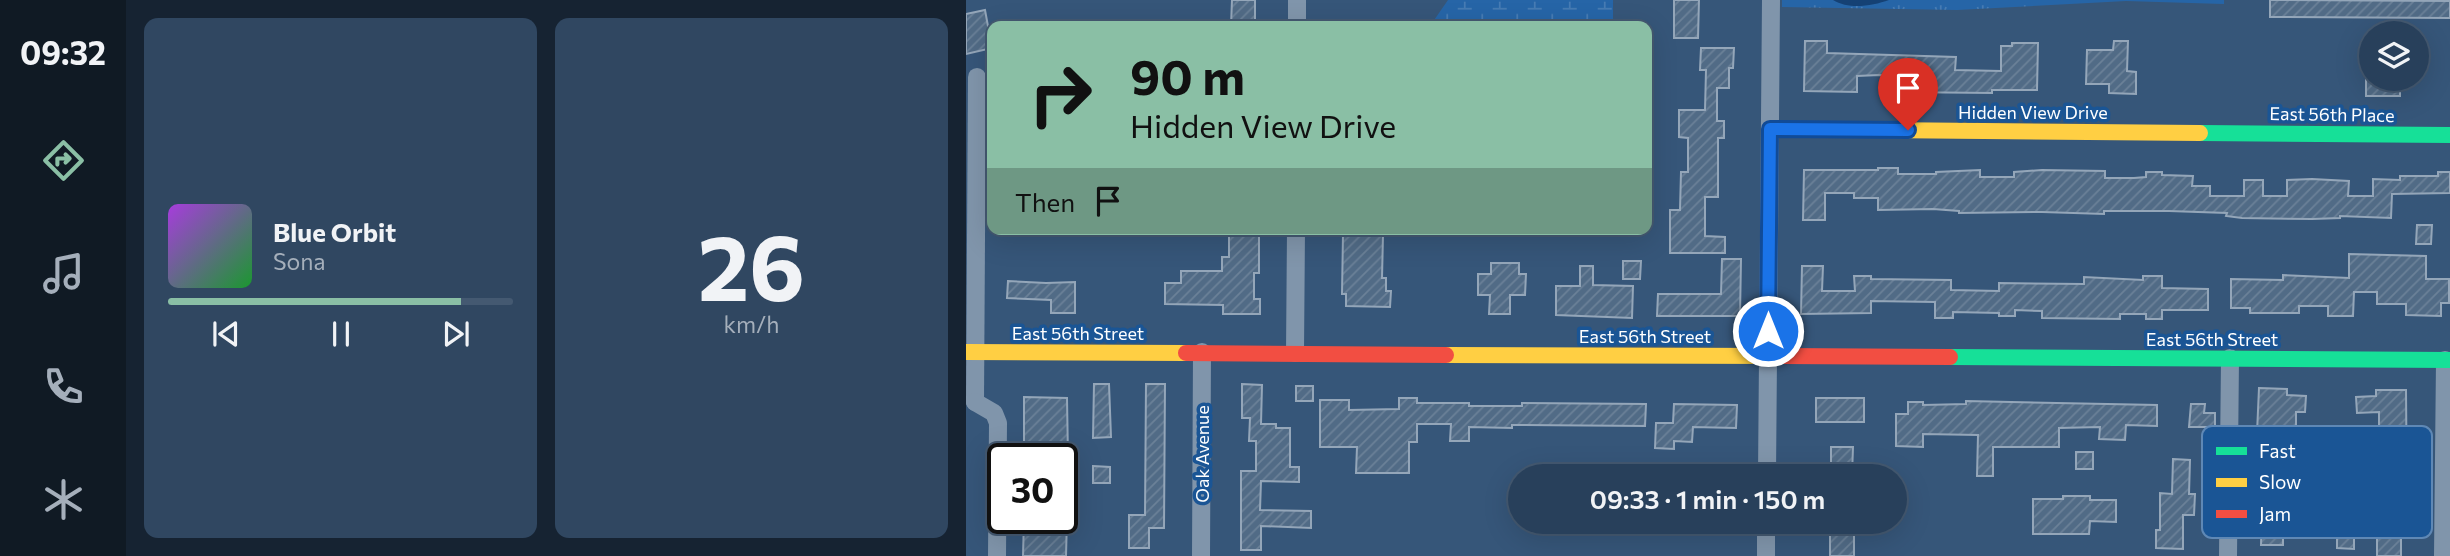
<!DOCTYPE html>
<meta charset="utf-8">
<style>
body{margin:0;font-family:Commissioner,sans-serif;background:#304761;color:#f1f3f6;height:100vh;display:flex;flex-direction:column;font-size:26px;white-space:nowrap}
*{box-sizing:border-box;margin:0}
p{font-size:23px;color:#a5afbb}
.icon{flex:none;width:38px;height:38px;fill:none;stroke:currentColor;stroke-width:2;stroke-linecap:round;stroke-linejoin:round}
.map{position:relative;flex:1;overflow:hidden}
.drawer{display:flex;flex-direction:column;gap:18px;padding:18px;background:#162332;width:840px}
.drawer>*{flex:none}
.banner{position:absolute;left:21px;top:21px;width:665px;height:214px;border-radius:14px;box-shadow:0 7px 28px #0002,0 0 0 2px #445971;background:#8abfa5;color:#111;overflow:hidden}
.tools{position:absolute;left:1393px;top:21px;display:grid;gap:14px}
.tools a{display:grid;place-items:center;width:70px;height:70px;border-radius:50%;background:#28405b;box-shadow:0 7px 28px #0002,0 0 0 2px #445971;font-size:35px}
.speed{position:absolute;left:21px;top:443px;display:flex;gap:14px;font-size:35px;font-weight:700;text-align:center}
.speed>*{display:grid;place-content:center;width:91px;height:91px;border-radius:50%;background:#28405b;box-shadow:0 7px 28px #0002,0 0 0 2px #445971;line-height:1}
.speed .limit{border:4px solid #111;border-radius:10px;background:#fff;color:#111}
.pin{position:absolute;display:grid;place-items:center;width:60px;height:60px;color:#fff;margin:-72px -30px;border-radius:50% 50% 50% 0;rotate:-45deg;box-shadow:0 0 7px #0007}
.pin .icon{rotate:45deg}
.me{position:absolute;width:77px;margin:-38px;rotate:0deg;stroke-linejoin:round;filter:drop-shadow(0 0 5px #0008)}
.turn{display:flex;align-items:center;gap:24px;height:147px;padding:0 28px;font-size:32px}
.turn .icon{width:91px;height:91px;stroke-width:2.5}
.turn b{display:block;font-size:49px;line-height:60px}
.then{display:flex;align-items:center;height:66px;padding:0 28px;background:#0003;gap:14px;font-size:26px}
.drawer .tile{flex:1;display:flex;flex-direction:column;justify-content:center;gap:10px;min-width:0;padding:0 24px;border-radius:14px;background:#304761}
.drawer .dial{align-items:center;gap:0}
.dial b{font-size:91px;line-height:1}
.song{display:flex;align-items:center;gap:21px}
.cover{width:84px;height:84px;border-radius:10px;background:linear-gradient(135deg,hsl(280 70% 55%),hsl(130 70% 35%))}
.played{height:7px;border-radius:4px;background:linear-gradient(90deg,#8abfa5 85%,#445971 85%)}
.keys{display:flex;justify-content:space-around;direction:ltr}
.drawer .tiles{flex:1;display:grid;gap:18px;grid-template-columns:repeat(2,1fr)}
.trip{position:absolute;left:542px;top:464px;width:399px;height:70px;border-radius:35px;background:#28405b;box-shadow:0 7px 28px #0002,0 0 0 2px #445971;font-weight:600;line-height:70px;text-align:center}
main{display:flex;flex:1;min-height:0}
.dock{display:flex;flex-direction:column;width:126px;justify-content:space-around;align-items:center;background:#101a24;color:#a5afbb}
.dock .icon{width:49px;height:49px}
.dock .active{color:#8abfa5}
.dock b{font-size:32px;color:#f1f3f6}
.map>svg:first-child{display:block}
.grass{fill:url(#grass-tufts)}
.wetland{fill:url(#wetland-marsh)}
.water{fill:url(#water-ripples)}
.building{fill:url(#building-hatch);stroke:#94a6b9;stroke-width:2}
.lines{fill:none;stroke-linecap:round;stroke-linejoin:round}
.street{stroke:#8095ab;stroke-width:18}
.fast{stroke:#16e098;stroke-width:16}
.slow{stroke:#ffcf43;stroke-width:16}
.jam{stroke:#f24e42;stroke-width:16}
.route-casing{stroke:#114b97;stroke-width:18}
.route{stroke:#1a73e8;stroke-width:12}
.labels{text-anchor:middle;dominant-baseline:central;stroke-width:7;stroke-linejoin:round;paint-order:stroke}
.street-label{font-size:18px;fill:#fff;stroke:#1a5595}
.key{fill:#1a5595;stroke:#5f88b5;stroke-width:2}
.key-label{font-size:19px;fill:#fff}
</style>
<main>
<nav class="dock">
<b>09:32</b>
<svg class="icon active" aria-label="directions" viewBox="0 0 24 24"><path d="M12 3l9 9-9 9-9-9zM9 14v-3h6M13 9l2 2-2 2"/></svg>
<svg class="icon" aria-label="music" viewBox="0 0 24 24"><path d="M9 18V5l10-2v13"/><circle cx="6" cy="18" r="3"/><circle cx="16" cy="16" r="3"/></svg>
<svg class="icon" aria-label="phone" viewBox="0 0 24 24"><path d="M5 4h4l2 5-3 2q2 4 5 5l2-3 5 2v4C11 20 4 13 5 4z"/></svg>
<svg class="icon" aria-label="climate" viewBox="0 0 24 24"><path d="M12 3v18M4 7l16 10M4 17L20 7"/></svg>
</nav>
<section class="drawer">
<div class="tiles">
<div class="tile">
<div class="song"><i class="cover"></i><div><b>Blue Orbit</b><p>Sona</p></div></div>
<div class="played"></div>
<div class="keys"><svg class="icon" aria-label="previous" viewBox="0 0 24 24"><path d="M18 5L8 12l10 7zM5 5v14"/></svg><svg class="icon" aria-label="pause" viewBox="0 0 24 24"><path d="M8 5v14M16 5v14"/></svg><svg class="icon" aria-label="next" viewBox="0 0 24 24"><path d="M6 5l10 7-10 7zM19 5v14"/></svg></div>
</div>
<div class="tile dial"><b>26</b><p>km/h</p></div>
</div>
</section>
<div class="map">
<svg width="1484" height="556" viewBox="0 0 1484 556">
<defs>
<pattern id="grass-tufts" width="24" height="20" patternUnits="userSpaceOnUse" patternTransform="scale(1.75)"><rect width="24" height="20" fill="#2665a7"/><path d="M3 7l-1-3M5 7V3M7 7l1-3M15 17l-1-3M17 17v-4M19 17l1-3" fill="none" stroke="#477cb4"/></pattern>
<pattern id="wetland-marsh" width="20" height="14" patternUnits="userSpaceOnUse" patternTransform="scale(1.75)"><rect width="20" height="14" fill="#2665a7"/><path d="M1 5h8M5 5V1M11 12h8M15 12V8" fill="none" stroke="#477cb4"/></pattern>
<pattern id="water-ripples" width="26" height="14" patternUnits="userSpaceOnUse" patternTransform="scale(1.75)"><rect width="26" height="14" fill="#154174"/><path d="M2 4q2-2 4 0t4 0M15 11q2-2 4 0t4 0" fill="none" stroke="#385e89"/></pattern>
<pattern id="building-hatch" width="6" height="6" patternUnits="userSpaceOnUse" patternTransform="scale(1.75)"><rect width="6" height="6" fill="#516b86"/><path d="M-1 1l2-2M0 6l6-6M5 7l2-2" fill="none" stroke="#6b8198"/></pattern>
</defs>
<rect width="100%" height="100%" fill="#365679"/>
<polygon class="grass" points="816,0 1258,0 1258,4 1160,1 991,10 816,7"/>
<polygon class="wetland" points="482,0 647,0 647,26 464,26"/>
<path class="water" d="M867,0H923C906,6 883,10 867,0Z"/>
<g class="building">
<polygon points="266,0 289,0 289,26 265,26"/>
<polygon points="708,0 733,0 732,38 708,38"/>
<polygon points="1304,0 1484,1 1484,18 1304,17"/>
<polygon points="19,10 26,48 0,54 0,14"/>
<polygon points="839,41 861,41 861,53 990,57 989,70 1035,71 1035,46 1046,46 1046,43 1072,43 1071,90 1026,90 1026,93 930,92 930,76 913,75 891,76 891,92 838,91"/>
<polygon points="1148,41 1162,41 1161,71 1170,72 1170,94 1143,93 1143,84 1120,84 1121,50 1147,50"/>
<polygon points="735,48 768,48 767,68 763,68 763,88 751,88 751,121 758,121 758,138 752,138 752,197 739,197 739,236 759,237 759,253 704,253 704,210 714,210 715,172 722,172 722,138 713,137 713,110 739,110 740,70 734,70"/>
<rect x="1400" y="79" width="34" height="17"/>
<polygon points="912,168 932,168 932,174 970,174 970,172 1014,170 1014,177 1048,177 1048,172 1076,170 1139,171 1139,178 1168,178 1180,177 1180,172 1196,172 1196,175 1227,176 1226,186 1244,186 1244,196 1278,196 1278,180 1297,180 1297,196 1321,196 1321,180 1346,179 1383,181 1382,196 1407,196 1407,179 1434,180 1434,176 1472,176 1472,172 1484,172 1484,193 1426,194 1425,218 1374,216 1374,218 1346,219 1276,218 1260,216 1261,213 1203,211 1138,211 1138,214 1076,212 993,213 993,211 967,209 912,210 912,198 888,198 888,193 859,193 859,220 837,220 838,170 912,170"/>
<polygon points="1451,225 1466,225 1465,244 1450,244"/>
<polygon points="263,234 293,234 293,273 288,273 288,299 294,299 294,314 257,314 257,305 199,304 199,283 215,283 215,271 256,271 256,257 263,257"/>
<polygon points="377,234 417,235 416,278 420,278 420,291 425,291 424,307 380,306 380,294 376,294"/>
<polygon points="1383,254 1460,256 1460,279 1483,279 1483,303 1475,303 1475,316 1440,315 1440,304 1411,304 1411,292 1388,292 1387,316 1362,316 1362,306 1333,306 1333,313 1284,313 1284,308 1265,308 1265,279 1317,280 1317,275 1383,278"/>
<polygon points="756,259 775,259 774,316 691,316 692,294 755,294"/>
<polygon points="657,261 675,261 674,279 657,279"/>
<polygon points="525,263 553,263 553,274 560,274 559,295 544,295 544,314 523,314 524,295 512,295 512,274 525,274"/>
<polygon points="614,266 627,266 627,285 667,286 666,318 590,315 590,286 614,286"/>
<polygon points="836,266 857,266 856,291 889,291 888,276 905,276 905,279 985,280 985,290 1033,291 1033,283 1118,284 1118,277 1177,280 1177,276 1196,276 1196,288 1242,289 1242,310 1196,310 1196,319 1180,319 1180,314 1154,314 1154,319 1076,318 1076,311 1049,310 1049,316 1033,316 1033,313 987,312 987,318 969,318 969,302 905,301 905,313 835,314"/>
<polygon points="42,281 80,283 109,282 109,313 85,313 85,300 41,298"/>
<polygon points="128,384 143,384 145,437 127,438"/>
<polygon points="180,384 199,384 198,528 183,528 183,548 163,548 163,515 179,515"/>
<polygon points="276,384 296,385 295,424 310,424 310,428 324,428 324,467 333,467 333,482 295,481 294,510 345,511 345,528 295,526 295,550 275,550 275,471 290,471 290,441 283,441 284,418 276,418"/>
<rect x="330" y="386" width="17" height="15"/>
<polygon points="1293,388 1321,389 1321,395 1340,396 1339,412 1330,412 1330,465 1355,465 1355,481 1331,480 1331,513 1317,513 1317,545 1295,545 1297,473 1294,473 1295,433 1291,433"/>
<polygon points="1410,390 1440,390 1441,509 1435,509 1435,556 1411,556 1411,509 1406,509 1406,452 1413,452 1413,412 1391,413 1390,397 1410,396"/>
<polygon points="58,397 101,398 102,458 58,458"/>
<polygon points="433,398 451,398 451,403 503,403 503,406 556,406 556,403 680,404 679,426 546,425 546,428 503,427 503,441 484,441 485,424 451,424 451,442 443,442 443,473 390,473 391,447 354,447 354,400 383,400 383,410 433,409"/>
<rect x="850" y="398" width="48" height="24"/>
<polygon points="1000,401 1191,405 1191,426 1160,425 1159,440 1133,439 1134,427 1093,428 1093,447 1027,447 1027,476 1011,476 1012,435 957,434 957,447 930,446 930,414 942,414 942,402 957,402 957,405 1000,404"/>
<polygon points="708,404 771,405 770,428 727,427 726,442 708,441 708,449 689,448 690,423 707,423"/>
<polygon points="1225,404 1239,404 1238,413 1249,413 1249,427 1223,427"/>
<polygon points="865,447 887,447 886,476 865,476"/>
<rect x="1110" y="452" width="17" height="17"/>
<polygon points="1207,459 1224,460 1223,494 1229,494 1228,515 1217,515 1217,549 1190,548 1190,530 1194,530 1194,493 1206,494"/>
<polygon points="127,466 144,467 144,483 127,483"/>
<polygon points="1097,496 1124,496 1124,500 1150,500 1150,522 1124,521 1123,534 1067,534 1067,499 1097,499"/>
<polygon points="58,518 101,518 100,556 57,556"/>
<polygon points="874,522 888,522 888,556 864,556 864,526 874,525"/>
<polygon points="1371,533 1388,534 1388,549 1371,548"/>
</g>
<g class="lines">
<g class="street">
<polyline points="331,26 331,0"/>
<polyline points="329,353 330,229"/>
<polyline points="9,402 11,77"/>
<polyline points="9,402 28,413 32,423 31,556"/>
<polyline points="801,476 805,0"/>
<polyline points="235,556 236,352"/>
<polyline points="800,556 800,522"/>
<polyline points="1262,556 1264,358"/>
<polyline points="1477,556 1479,360"/>
</g>
<g class="fast">
<polyline points="1234,133 1484,135"/>
<polyline points="984,357 1484,360"/>
</g>
<g class="slow">
<polyline points="804,129 1234,133"/>
<polyline points="0,352 220,353"/>
<polyline points="480,355 816,356"/>
</g>
<g class="jam">
<polyline points="220,353 480,355"/>
<polyline points="816,356 984,357"/>
</g>
</g>
<g class="lines">
<g class="route-casing">
<polyline id="route" points="802,331 804,129 942,130"/>
</g>
<use href="#route" class="route"/>
</g>
<g class="labels">
<g class="street-label">
<text x="1067" y="112">Hidden View Drive</text>
<text transform="translate(1366 114) rotate(1)">East 56th Place</text>
<text x="112" y="333">East 56th Street</text>
<text x="679" y="336">East 56th Street</text>
<text x="1246" y="339">East 56th Street</text>
<text transform="translate(236 454) rotate(-90)">Oak Avenue</text>
</g>
</g>
<rect x="1236" y="426" width="230" height="112" rx="10" class="key"/>
<rect x="1250" y="447" width="31" height="8" fill="#16e098"/>
<rect x="1250" y="478" width="31" height="9" fill="#ffcf43"/>
<rect x="1250" y="510" width="31" height="8" fill="#f24e42"/>
<g class="key-label">
<text x="1293" y="458">Fast</text>
<text x="1293" y="489">Slow</text>
<text x="1293" y="521">Jam</text>
</g>
</svg>
<div class="tools">
<a><svg class="icon" aria-label="layers" viewBox="0 0 24 24"><path d="M12 4l9 5-9 5-9-5zM3 14l9 5 9-5"/></svg></a>
</div>
<div class="speed"><div class="limit">30</div></div>
<div class="pin" style="left:942px;top:130px;background:#d93025"><svg class="icon" aria-label="arrive" viewBox="0 0 24 24"><path d="M6 21V4h12l-3 4 3 4H6"/></svg></div>
<svg class="me" style="left:802px;top:331px" viewBox="-20 -20 40 40"><circle r="17" fill="#1a73e8" stroke="#fff" stroke-width="3"/><path d="M0-11L8 9 0 5-8 9z" fill="#fff"/></svg>
<div class="trip">09:33 · 1 min · 150 m</div>
<div class="banner">
<div class="turn"><svg class="icon" aria-label="right" viewBox="0 0 24 24"><path d="M7 20v-9h11M14 6l5 5-5 5"/></svg><div><b>90 m</b>Hidden View Drive</div></div>
<div class="then">Then<svg class="icon" aria-label="arrive" viewBox="0 0 24 24"><path d="M6 21V4h12l-3 4 3 4H6"/></svg></div>
</div>
</div>
</main>
